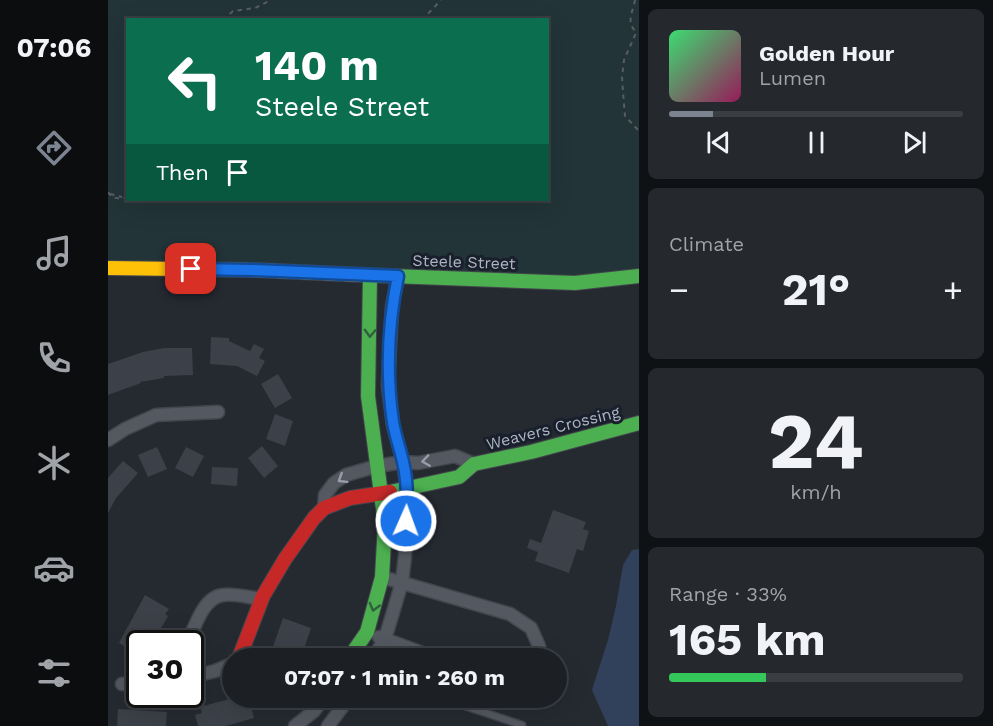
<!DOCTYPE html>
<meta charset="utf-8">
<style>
body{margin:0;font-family:"Work Sans",sans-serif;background:#25282d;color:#f1f3f6;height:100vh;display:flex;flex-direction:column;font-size:22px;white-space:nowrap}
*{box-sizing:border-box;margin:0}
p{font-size:20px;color:#a0a3a7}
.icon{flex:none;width:33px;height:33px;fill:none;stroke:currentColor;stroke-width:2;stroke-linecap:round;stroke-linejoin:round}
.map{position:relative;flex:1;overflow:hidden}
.panel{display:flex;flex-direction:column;gap:9px;padding:9px;background:#0f1214;width:354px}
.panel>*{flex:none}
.banner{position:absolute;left:18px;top:18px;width:423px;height:183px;border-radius:0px;box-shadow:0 6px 24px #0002,0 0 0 2px #3a3e42;background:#0b6e4f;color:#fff;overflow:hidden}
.speed{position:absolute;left:18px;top:630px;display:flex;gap:12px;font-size:30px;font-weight:700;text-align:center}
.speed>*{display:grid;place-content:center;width:78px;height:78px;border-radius:50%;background:#1c2025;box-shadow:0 6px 24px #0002,0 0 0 2px #3a3e42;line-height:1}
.speed .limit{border:3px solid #111;border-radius:9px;background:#fff;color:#111}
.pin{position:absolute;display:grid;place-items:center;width:51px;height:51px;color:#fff;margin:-26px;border-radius:12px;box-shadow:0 3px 9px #0006}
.me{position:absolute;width:66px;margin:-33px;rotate:2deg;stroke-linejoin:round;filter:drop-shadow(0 0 4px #0008)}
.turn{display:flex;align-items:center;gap:21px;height:126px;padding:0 30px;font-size:27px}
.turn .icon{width:78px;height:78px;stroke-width:2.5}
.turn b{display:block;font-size:42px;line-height:51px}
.then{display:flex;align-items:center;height:57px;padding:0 30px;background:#0003;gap:12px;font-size:22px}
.big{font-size:45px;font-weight:700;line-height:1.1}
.panel .widget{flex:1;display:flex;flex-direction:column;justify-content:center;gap:9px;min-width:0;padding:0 21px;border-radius:9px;background:#25282d}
.panel .dial{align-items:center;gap:0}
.dial b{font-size:78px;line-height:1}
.song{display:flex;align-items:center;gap:18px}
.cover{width:72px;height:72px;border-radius:9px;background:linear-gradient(135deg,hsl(140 70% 55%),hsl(330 70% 35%))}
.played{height:6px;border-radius:3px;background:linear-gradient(90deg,#7d8491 15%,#3a3e42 15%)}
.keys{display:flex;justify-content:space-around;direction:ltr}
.heat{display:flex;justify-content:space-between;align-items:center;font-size:33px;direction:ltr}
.charge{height:9px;border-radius:4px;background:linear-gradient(90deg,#34c759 33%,#3a3e42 0)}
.trip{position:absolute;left:114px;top:648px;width:345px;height:60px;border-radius:30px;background:#1c2025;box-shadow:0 6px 24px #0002,0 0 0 2px #3a3e42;font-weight:700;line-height:60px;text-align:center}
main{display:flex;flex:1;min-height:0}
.tabs{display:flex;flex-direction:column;width:108px;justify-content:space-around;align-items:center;background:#0b0d0f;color:#a0a3a7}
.tabs .icon{width:42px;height:42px}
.tabs .selected{color:#7d8491}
.tabs b{font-size:27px;color:#f1f3f6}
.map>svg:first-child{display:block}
.green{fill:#223438;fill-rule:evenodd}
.water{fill:#31415b}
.building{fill:#3c4048}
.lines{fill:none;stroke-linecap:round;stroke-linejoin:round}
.lane-casing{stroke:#42464c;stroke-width:9}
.street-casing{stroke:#42464c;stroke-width:15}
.fast-casing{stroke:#42464c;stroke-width:16}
.slow-casing{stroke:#42464c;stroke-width:16}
.jam-casing{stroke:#42464c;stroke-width:16}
.path{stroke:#585c63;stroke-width:2;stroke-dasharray:4.5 4.5;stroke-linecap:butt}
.lane{stroke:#545860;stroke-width:6}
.street{stroke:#545860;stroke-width:12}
.fast{stroke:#4caf50;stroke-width:14}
.slow{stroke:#ffc107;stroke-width:14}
.jam{stroke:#c62828;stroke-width:14}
.oneway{stroke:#30603c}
.oneway2{stroke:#979eab}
.route-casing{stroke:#114b97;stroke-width:15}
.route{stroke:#1a73e8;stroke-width:10}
.labels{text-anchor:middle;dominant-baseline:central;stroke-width:6;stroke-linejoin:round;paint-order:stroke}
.street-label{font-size:16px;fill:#adb5c4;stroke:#19202c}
</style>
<main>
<nav class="tabs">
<b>07:06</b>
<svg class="icon selected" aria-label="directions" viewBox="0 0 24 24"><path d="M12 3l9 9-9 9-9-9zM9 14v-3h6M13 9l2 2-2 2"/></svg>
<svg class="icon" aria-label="music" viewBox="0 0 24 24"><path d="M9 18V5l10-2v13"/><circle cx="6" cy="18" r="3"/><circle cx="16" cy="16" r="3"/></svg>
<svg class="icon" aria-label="phone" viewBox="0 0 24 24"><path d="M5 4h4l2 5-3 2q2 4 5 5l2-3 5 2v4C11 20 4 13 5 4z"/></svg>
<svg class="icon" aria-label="climate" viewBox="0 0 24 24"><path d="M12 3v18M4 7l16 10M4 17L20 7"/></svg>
<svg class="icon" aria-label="car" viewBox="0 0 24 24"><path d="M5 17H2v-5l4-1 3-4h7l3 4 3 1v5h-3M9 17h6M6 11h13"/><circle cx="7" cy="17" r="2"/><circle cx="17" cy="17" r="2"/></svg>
<svg class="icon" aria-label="filters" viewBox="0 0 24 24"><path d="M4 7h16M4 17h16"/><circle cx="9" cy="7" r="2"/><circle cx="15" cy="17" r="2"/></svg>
</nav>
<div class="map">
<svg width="531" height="726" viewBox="0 0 531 726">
<rect width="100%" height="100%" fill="#252a31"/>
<path class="green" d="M0,0H531V276L0,268ZM20,20H440V200H20Z"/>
<polygon class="water" points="531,549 531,726 500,726 484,690 500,640 508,606 515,565 524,550"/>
<g class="building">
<polygon points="103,337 121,338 121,341 142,351 146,344 156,349 151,358 157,361 149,376 129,366 102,364"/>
<polygon points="56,348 84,348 85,375 56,376 56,378 32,382 33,383 0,395 0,364 35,352"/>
<polygon points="170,374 184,398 167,408 153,384"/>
<polygon points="167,414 185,421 177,446 158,439"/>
<polygon points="154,446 170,466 156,478 140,458"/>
<polygon points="49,447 59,469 40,477 30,455"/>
<polygon points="78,447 96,456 85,477 67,468"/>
<polygon points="15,461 30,473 8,498 0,513 0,478"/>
<polygon points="104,467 130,468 129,486 103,484"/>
<polygon points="445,510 478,522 475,529 481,531 475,551 469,549 461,573 427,561 430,552 419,548 422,539 433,543"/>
<polygon points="37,595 61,609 57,614 60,616 44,644 32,644 32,655 11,643"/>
<polygon points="175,618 203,628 193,658 161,658"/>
<polygon points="125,698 134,698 135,702 141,700 146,718 118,726 90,726 87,715 94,713 92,707"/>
<polygon points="10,709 59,712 58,726 9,726"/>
</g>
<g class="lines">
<g class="lane-casing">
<polyline id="lane" points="333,698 414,725"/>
</g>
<g class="street-casing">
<g id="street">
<polyline points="0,440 17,429 48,415 110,412"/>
<polyline points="216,508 217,495 226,483 238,475 269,466 295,462 310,463 347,456 366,464"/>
<polyline points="274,577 402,614 423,628 431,646 426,658"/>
<polyline points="271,637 328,658"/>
<path d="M79,644C87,627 95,597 115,595C126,593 143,598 154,599"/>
<polyline points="265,658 277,639 294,582 297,556 299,489 295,462 285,425 280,386 284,307 290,276"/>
<polyline points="82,677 107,671 124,664"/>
<polyline points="14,684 32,683"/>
<polyline points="187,726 206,711 216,698"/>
<polyline points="220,726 241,698"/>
</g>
</g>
<g class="fast-casing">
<g id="fast">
<polyline points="257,275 467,283 531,276"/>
<polyline points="282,492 351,477 366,464 423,452 531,423"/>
<polyline points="241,658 259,632 274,577 277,524 260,396 262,275"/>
</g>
</g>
<g class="slow-casing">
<polyline id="slow" points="0,268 145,270 257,275"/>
</g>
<g class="jam-casing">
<polyline id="jam" points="131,658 155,596 177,559 206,518 216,508 242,498 282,492"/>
</g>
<g class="path">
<path d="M527,0C526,6 521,18 523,24C524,28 527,30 528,33L516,60L514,77L515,92L517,116L531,131"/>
<polyline points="115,20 125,11 147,8 163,0"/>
<polyline points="314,20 333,0"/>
<path d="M0,192C4,200 12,198 20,198"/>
<polyline points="2,194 14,197"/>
<polyline points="31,200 43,201 67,200"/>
</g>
<use href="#lane" class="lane"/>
<use href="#street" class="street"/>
<use href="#fast" class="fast"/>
<use href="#slow" class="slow"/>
<use href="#jam" class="jam"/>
</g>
<defs><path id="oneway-chevron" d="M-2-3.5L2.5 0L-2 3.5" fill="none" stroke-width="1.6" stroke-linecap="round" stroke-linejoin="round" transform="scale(1.5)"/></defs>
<g class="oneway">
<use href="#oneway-chevron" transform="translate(262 333) rotate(92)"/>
<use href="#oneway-chevron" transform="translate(266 607) rotate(105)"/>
</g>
<g class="oneway2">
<use href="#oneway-chevron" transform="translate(318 461) rotate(172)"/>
<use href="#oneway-chevron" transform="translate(234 479) rotate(148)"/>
</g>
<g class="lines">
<g class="route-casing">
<path id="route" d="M83,269L145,270L290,276C280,324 278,374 285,422C287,435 292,448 295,462C300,482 299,501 298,521"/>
</g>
<use href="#route" class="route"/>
</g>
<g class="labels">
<g class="street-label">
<text transform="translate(356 262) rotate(2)">Steele Street</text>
<text transform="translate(445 428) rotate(-14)">Weavers Crossing</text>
</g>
</g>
</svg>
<div class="speed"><div class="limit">30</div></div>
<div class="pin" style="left:83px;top:269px;background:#d93025"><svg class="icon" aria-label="arrive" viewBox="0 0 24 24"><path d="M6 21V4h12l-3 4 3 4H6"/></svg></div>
<svg class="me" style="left:298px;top:521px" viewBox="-20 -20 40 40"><circle r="17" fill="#1a73e8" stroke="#fff" stroke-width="3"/><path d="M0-11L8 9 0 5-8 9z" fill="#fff"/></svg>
<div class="trip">07:07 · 1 min · 260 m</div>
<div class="banner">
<div class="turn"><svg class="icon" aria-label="left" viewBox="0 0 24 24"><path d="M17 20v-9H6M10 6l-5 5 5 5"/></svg><div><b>140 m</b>Steele Street</div></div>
<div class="then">Then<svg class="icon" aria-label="arrive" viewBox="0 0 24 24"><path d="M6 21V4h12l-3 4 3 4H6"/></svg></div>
</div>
</div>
<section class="panel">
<div class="widget">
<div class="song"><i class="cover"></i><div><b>Golden Hour</b><p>Lumen</p></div></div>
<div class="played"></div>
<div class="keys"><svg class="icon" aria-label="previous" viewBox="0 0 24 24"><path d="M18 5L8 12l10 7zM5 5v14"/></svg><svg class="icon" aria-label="pause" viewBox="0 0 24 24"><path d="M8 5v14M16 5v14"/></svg><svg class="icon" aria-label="next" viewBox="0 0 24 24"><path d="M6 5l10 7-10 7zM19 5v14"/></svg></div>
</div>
<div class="widget"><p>Climate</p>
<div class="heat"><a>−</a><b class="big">21°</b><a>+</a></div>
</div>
<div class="widget dial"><b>24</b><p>km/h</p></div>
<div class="widget"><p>Range · 33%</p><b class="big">165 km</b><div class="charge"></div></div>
</section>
</main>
